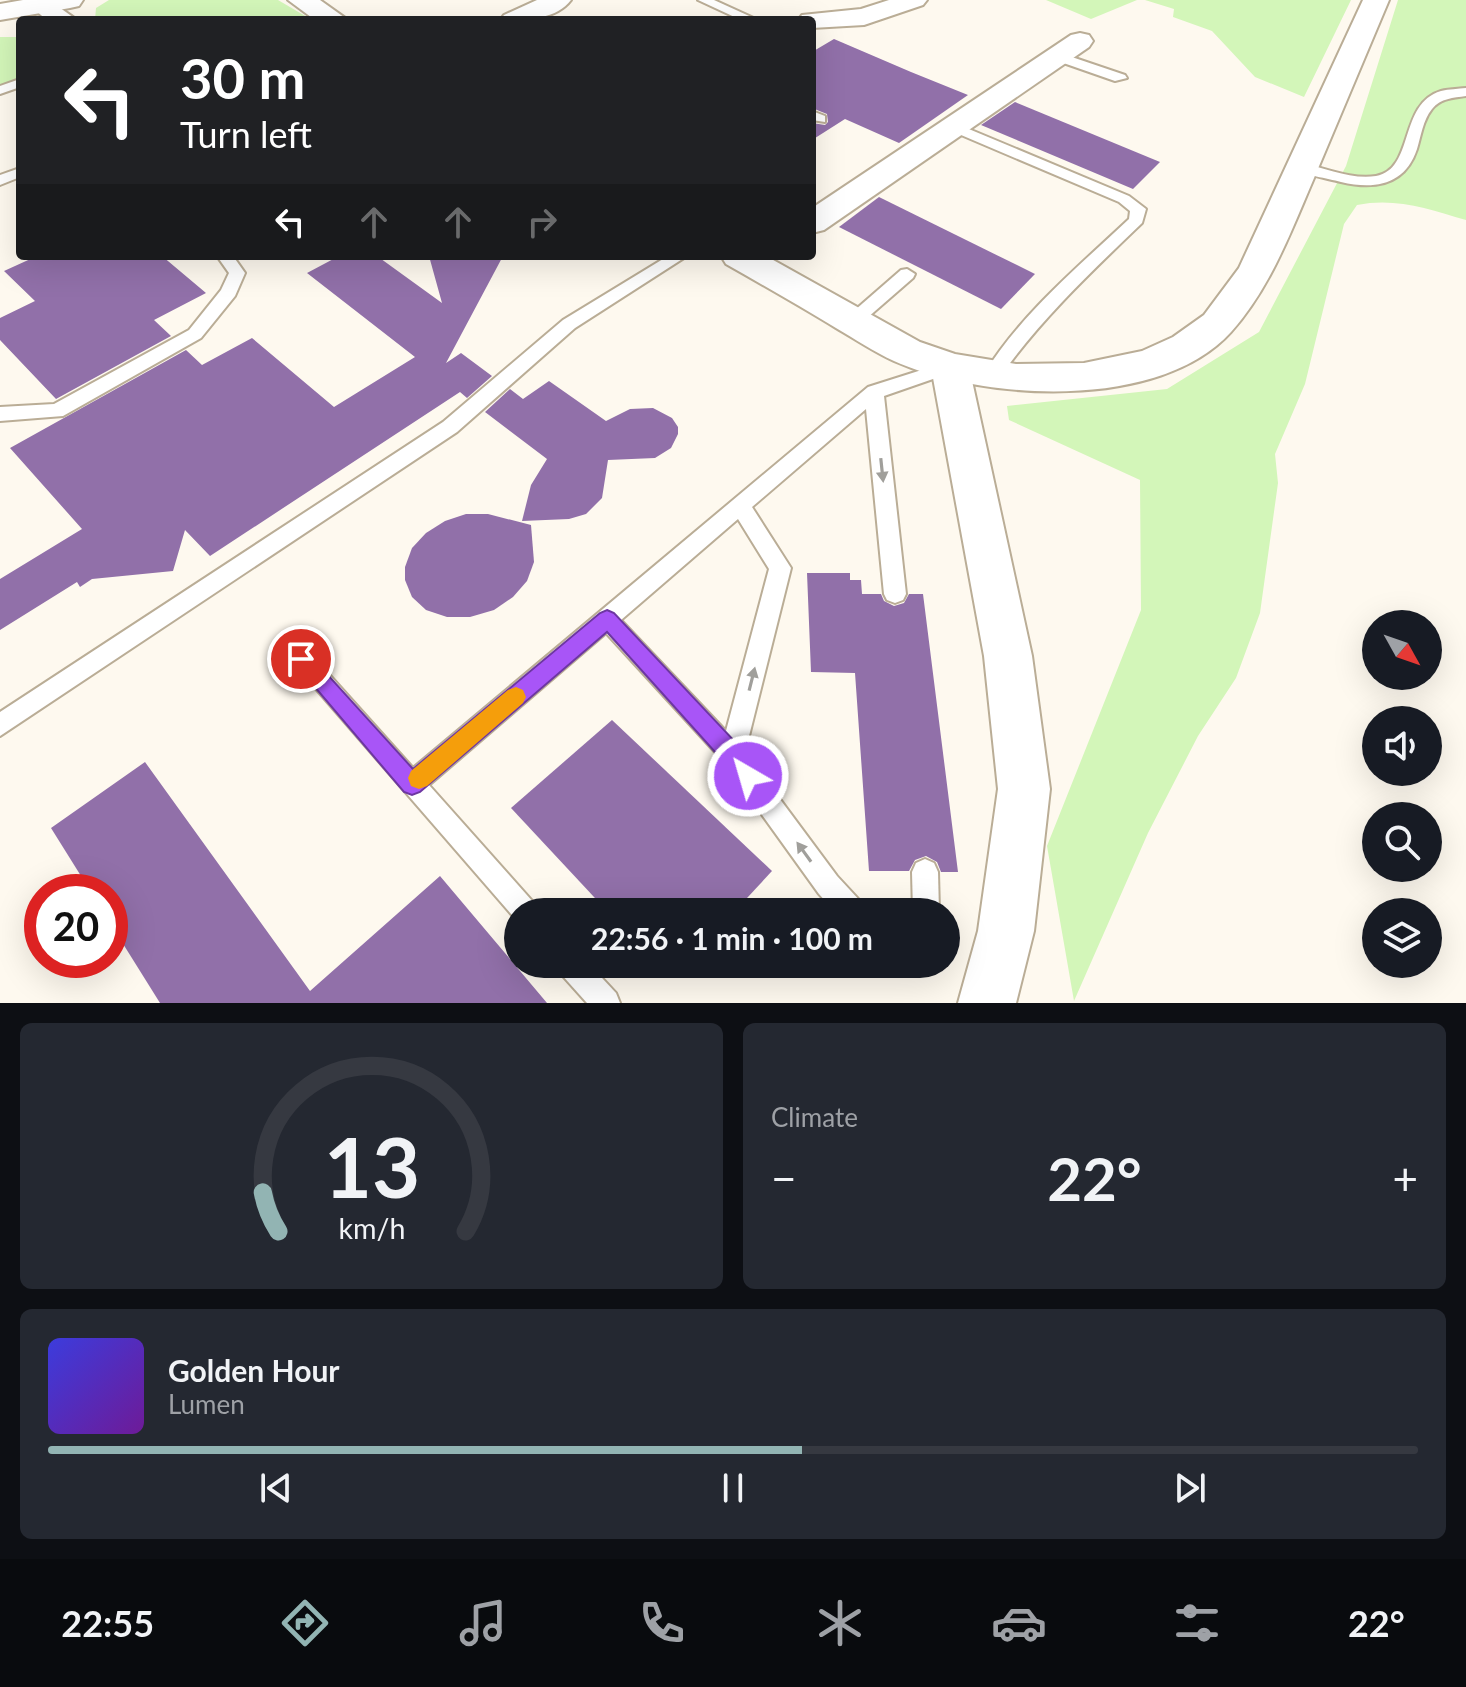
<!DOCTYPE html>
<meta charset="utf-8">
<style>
body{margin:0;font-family:Lato,sans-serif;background:#242831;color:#f1f3f6;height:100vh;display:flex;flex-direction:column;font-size:30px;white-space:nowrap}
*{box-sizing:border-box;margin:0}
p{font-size:26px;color:#9ea1a6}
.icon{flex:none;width:44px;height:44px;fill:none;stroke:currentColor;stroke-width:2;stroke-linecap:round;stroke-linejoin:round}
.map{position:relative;height:1003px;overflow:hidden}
.panel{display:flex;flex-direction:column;gap:20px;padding:20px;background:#0d0f14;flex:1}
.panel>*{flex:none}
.hud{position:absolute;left:16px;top:16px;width:800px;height:244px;border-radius:8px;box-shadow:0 8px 32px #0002;background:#202124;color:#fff;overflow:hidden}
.needle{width:52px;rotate:130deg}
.fabs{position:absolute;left:1362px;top:610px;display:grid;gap:16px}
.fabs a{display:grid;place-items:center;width:80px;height:80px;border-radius:50%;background:#171b24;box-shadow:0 8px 32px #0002;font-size:40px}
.speed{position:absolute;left:24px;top:874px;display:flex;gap:16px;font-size:40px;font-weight:700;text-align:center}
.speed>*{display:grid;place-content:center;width:104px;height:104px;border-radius:50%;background:#171b24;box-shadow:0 8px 32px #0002;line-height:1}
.speed .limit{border:12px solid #d22;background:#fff;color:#111}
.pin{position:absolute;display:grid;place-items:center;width:68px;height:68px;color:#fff;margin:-34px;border:4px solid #fff;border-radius:50%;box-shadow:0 2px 8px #0007}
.me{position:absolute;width:88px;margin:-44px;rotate:322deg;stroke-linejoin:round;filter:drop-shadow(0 0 6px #0008)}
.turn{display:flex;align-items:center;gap:28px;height:168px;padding:0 32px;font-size:36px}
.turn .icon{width:104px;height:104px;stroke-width:2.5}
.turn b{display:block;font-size:56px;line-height:68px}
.lanes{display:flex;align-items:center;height:76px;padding:0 32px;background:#0003;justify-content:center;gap:40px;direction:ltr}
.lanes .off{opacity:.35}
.big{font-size:60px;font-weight:700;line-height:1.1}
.panel .card{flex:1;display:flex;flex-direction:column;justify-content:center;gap:12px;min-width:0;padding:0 28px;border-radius:12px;background:#242831}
.panel .dial{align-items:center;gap:0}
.dial svg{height:208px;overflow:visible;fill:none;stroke:#363941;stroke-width:7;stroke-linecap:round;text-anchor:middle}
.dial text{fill:#f1f3f6;stroke:none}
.song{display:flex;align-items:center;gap:24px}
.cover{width:96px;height:96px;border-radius:12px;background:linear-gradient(135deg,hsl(240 70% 55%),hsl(280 70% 35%))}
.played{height:8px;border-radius:4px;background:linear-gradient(90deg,#92b4b3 55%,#363941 55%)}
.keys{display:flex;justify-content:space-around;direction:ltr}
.heat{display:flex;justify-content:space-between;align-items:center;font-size:44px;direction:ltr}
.panel .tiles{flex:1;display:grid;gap:20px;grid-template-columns:1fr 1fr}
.card:last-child{grid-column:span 2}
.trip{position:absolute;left:504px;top:898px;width:456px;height:80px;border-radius:40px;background:#171b24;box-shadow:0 8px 32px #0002;font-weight:700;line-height:80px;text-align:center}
.dock{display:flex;height:128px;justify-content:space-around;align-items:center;background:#090b0e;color:#9ea1a6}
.dock .icon{width:56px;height:56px}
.dock .current{color:#92b4b3}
.dock b{font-size:36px;color:#f1f3f6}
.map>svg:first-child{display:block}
.green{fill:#d3f6b9}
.building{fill:#9170a9}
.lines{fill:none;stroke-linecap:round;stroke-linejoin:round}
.service-casing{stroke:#baad96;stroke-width:4}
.minor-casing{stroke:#baad96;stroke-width:4}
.tertiary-casing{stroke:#baad96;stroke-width:4}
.service{fill:#fff;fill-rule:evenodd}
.minor{fill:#fff;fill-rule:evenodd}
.tertiary{fill:#fff;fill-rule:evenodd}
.oneway{fill:#a09f9b}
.route{fill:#a855f7;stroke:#6d37a1;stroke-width:2}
.slow{fill:#f59e0b}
</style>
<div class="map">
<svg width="1466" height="1003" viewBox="0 0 1466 1003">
<rect width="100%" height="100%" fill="#fef9ef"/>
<g class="green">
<polygon points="109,0 278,0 312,20 95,20 96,8"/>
<polygon points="1046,0 1137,0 1091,19"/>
<polygon points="1145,0 1351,0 1304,97 1255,77 1212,31 1173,17 1174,9"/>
<path d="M1398,0H1466V220C1429,209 1395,197 1357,205L1344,224L1305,384L1275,454L1278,483L1260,613L1236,678L1198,736L1148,833L1074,1001L1047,846L1141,610L1140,480L1009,420L1007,406L1167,389L1259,332L1346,166Z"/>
<polygon points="0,37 20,37 20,80 0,87"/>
</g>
<g class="building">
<polygon points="834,39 911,72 968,95 899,143 845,119 812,140 812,123 825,125 828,122 827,114 812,108 812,52"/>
<polygon points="1015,102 1160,162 1133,189 981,125"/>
<polygon points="879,197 1035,274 1001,309 839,227"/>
<polygon points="37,256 162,256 206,293 154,320 171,336 56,399 0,340 0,318 35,301 4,271"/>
<polygon points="339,256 377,256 442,303 429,256 503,256 446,363 461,353 492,376 467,398 460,392 210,556 185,530 173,571 92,579 80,587 77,582 0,630 0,579 82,529 10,448 186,350 202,365 252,338 334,407 415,357 307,273"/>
<polygon points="549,381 606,421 630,409 653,408 672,418 678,427 678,434 671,448 655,458 608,460 602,498 586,514 569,519 522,521 531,485 547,459 485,412 510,389 523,399"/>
<polygon points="466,514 488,514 531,525 534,562 527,581 513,597 494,610 470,617 447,617 426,610 412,597 405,580 405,567 412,548 426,533 445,521"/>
<polygon points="807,573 850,573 850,580 861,580 862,594 881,594 884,601 894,606 904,603 909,594 923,594 958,872 941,872 937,862 926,856 915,860 909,871 869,871 855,673 811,672"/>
<polygon points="612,720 772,871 734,912 608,912 511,808"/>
<polygon points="145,762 310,991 440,876 547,1003 160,1003 110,923 110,892 91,892 51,828"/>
</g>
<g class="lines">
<g class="service-casing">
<g id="service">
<polygon points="698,0 714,0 758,20 741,20"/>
<polygon points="1057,52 1125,75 1127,78 1115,81 1052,59 1051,56"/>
<polygon points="20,79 20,87 0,94 0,86"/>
<path d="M1466,88V96C1453,98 1441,98 1432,109C1423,120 1421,136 1417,149C1405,185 1375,190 1341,182C1327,178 1305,176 1295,167L1302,163C1325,168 1352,180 1376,176C1415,169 1398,104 1441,91C1449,89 1458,89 1466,88Z"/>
<polygon points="812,111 825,116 825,122 812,120"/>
<path d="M952,122L1129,196L1146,209L1142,223C1091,272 1040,320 999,378L993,380L984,374C1021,314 1078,267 1129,219L1130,211L1119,202L947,129L945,126Z"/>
<polygon points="20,168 20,177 0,185 0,175"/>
<polygon points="217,256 233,256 245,273 235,296 201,338 63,416 0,421 0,407 54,404 189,330 221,290 229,273"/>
<polygon points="668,256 687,256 575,328 457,432 0,736 0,712 443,422 563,320"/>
<polygon points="907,269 915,274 913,278 859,325 847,325 844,321 847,317 901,270"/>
<path d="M950,361L959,367L956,371L884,396L906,594L903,600L895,603L887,600L884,594L866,409L752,507L791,568L745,752L837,876L862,903L866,912H835L819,894L724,762L606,633L429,785L534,903L538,912H518V922L290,659L293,652L301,649L309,652L413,768L868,387ZM738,519L769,569L726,731L621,620Z"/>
<polygon points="925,859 934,863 938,872 939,912 913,912 912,872 916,863"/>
<polygon points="557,964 589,964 616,993 620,1003 587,1003 561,974"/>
</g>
</g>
<g class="minor-casing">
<g id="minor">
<polygon points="49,0 77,20 47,20 30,6 34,1"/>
<path d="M537,0H571C555,21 523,20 500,20L504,15Z"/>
<polygon points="889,0 927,0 923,5 864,25 812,28 812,20 798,20 802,15 861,9"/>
<polygon points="1080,33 1089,35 1093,41 1089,47 824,230 812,233 812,208 1071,35"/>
<polygon points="950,354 963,358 969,367 1032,656 1050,789 1034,931 1016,1003 958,1003 978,931 998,789 984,656 931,367 937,358"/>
</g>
</g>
<g class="tertiary-casing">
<g id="tertiary">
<polygon points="23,0 83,0 79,6 70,8 0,20 0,4"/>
<polygon points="288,0 320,0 348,20 315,20"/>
<path d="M1363,0H1389C1364,59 1339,119 1314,178C1291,231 1271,287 1231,332C1160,411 983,401 894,361C874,352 855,339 836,328C800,306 763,285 726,264L721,256H766L920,342L955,354L1016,364L1084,363L1142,351L1173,337L1204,315L1239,268Z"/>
</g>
</g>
<use href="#service" class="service"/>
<use href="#minor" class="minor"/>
<use href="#tertiary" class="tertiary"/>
</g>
<defs><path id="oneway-solid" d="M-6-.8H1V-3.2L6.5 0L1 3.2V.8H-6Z" transform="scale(2)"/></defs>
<g class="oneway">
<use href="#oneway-solid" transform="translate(882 470) rotate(84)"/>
<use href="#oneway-solid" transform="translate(752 679) rotate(-76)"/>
<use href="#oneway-solid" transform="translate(804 852) rotate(-126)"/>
</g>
<polygon class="route" points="607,610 614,613 740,747 759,776 756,784 748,787 740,784 724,762 607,632 420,792 412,795 404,792 291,659 294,653 301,650 308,653 413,769 600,613"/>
<polygon class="slow" points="516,687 523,690 526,697 523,703 427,786 419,789 411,786 408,778 411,771 508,690"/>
</svg>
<div class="fabs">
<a><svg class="needle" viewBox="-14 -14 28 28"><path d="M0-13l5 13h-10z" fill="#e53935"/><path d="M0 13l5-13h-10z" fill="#9ea1a6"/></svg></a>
<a><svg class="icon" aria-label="sound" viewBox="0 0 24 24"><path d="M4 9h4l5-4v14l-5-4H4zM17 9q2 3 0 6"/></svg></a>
<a><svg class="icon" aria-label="search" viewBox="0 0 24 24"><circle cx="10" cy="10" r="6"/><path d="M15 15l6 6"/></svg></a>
<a><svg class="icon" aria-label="layers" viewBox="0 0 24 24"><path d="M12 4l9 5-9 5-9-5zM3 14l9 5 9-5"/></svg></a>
</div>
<div class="speed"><div class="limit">20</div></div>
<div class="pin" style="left:301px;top:659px;background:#d93025"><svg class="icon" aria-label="arrive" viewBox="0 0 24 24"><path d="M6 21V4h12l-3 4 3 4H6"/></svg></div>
<svg class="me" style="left:748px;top:776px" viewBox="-20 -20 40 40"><circle r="17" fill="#a855f7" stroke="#fff" stroke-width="3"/><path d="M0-11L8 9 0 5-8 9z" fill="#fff"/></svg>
<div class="trip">22:56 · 1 min · 100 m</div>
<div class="hud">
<div class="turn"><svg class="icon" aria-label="left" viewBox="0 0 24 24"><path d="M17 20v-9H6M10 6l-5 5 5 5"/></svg><div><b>30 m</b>Turn left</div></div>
<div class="lanes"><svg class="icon" aria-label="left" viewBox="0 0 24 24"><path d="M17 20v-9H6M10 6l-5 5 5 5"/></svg><svg class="icon off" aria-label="ahead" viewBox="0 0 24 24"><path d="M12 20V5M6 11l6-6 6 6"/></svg><svg class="icon off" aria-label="ahead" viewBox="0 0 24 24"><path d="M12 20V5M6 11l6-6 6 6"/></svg><svg class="icon off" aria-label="right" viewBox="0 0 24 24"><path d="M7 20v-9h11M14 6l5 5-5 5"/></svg></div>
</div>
</div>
<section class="panel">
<div class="tiles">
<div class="card dial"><svg viewBox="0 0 100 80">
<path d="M14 69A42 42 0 1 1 86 69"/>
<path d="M14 69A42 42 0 0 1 8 54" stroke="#92b4b3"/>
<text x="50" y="56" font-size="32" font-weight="700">13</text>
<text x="50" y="72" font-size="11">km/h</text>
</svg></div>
<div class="card"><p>Climate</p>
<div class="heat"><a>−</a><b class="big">22°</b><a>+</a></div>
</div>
<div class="card">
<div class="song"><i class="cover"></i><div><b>Golden Hour</b><p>Lumen</p></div></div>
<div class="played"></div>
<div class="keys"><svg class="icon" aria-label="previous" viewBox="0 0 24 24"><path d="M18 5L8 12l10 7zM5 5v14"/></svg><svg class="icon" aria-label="pause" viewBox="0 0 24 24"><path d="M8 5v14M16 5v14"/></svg><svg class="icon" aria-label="next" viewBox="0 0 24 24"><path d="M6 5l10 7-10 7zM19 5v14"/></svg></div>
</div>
</div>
</section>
<nav class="dock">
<b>22:55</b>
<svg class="icon current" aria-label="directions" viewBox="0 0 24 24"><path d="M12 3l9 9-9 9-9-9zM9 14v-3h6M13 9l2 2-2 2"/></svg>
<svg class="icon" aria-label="music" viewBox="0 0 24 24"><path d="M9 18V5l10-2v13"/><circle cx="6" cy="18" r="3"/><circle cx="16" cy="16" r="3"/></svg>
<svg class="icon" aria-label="phone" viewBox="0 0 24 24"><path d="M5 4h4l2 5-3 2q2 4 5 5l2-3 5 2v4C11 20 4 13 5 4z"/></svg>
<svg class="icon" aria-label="climate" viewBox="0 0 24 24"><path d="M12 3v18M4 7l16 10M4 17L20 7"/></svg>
<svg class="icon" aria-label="car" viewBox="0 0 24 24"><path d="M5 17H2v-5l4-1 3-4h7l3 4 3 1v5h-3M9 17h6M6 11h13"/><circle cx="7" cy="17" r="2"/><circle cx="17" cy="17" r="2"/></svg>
<svg class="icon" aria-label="filters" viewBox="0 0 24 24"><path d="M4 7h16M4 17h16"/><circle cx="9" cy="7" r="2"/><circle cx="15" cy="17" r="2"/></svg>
<b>22°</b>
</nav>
